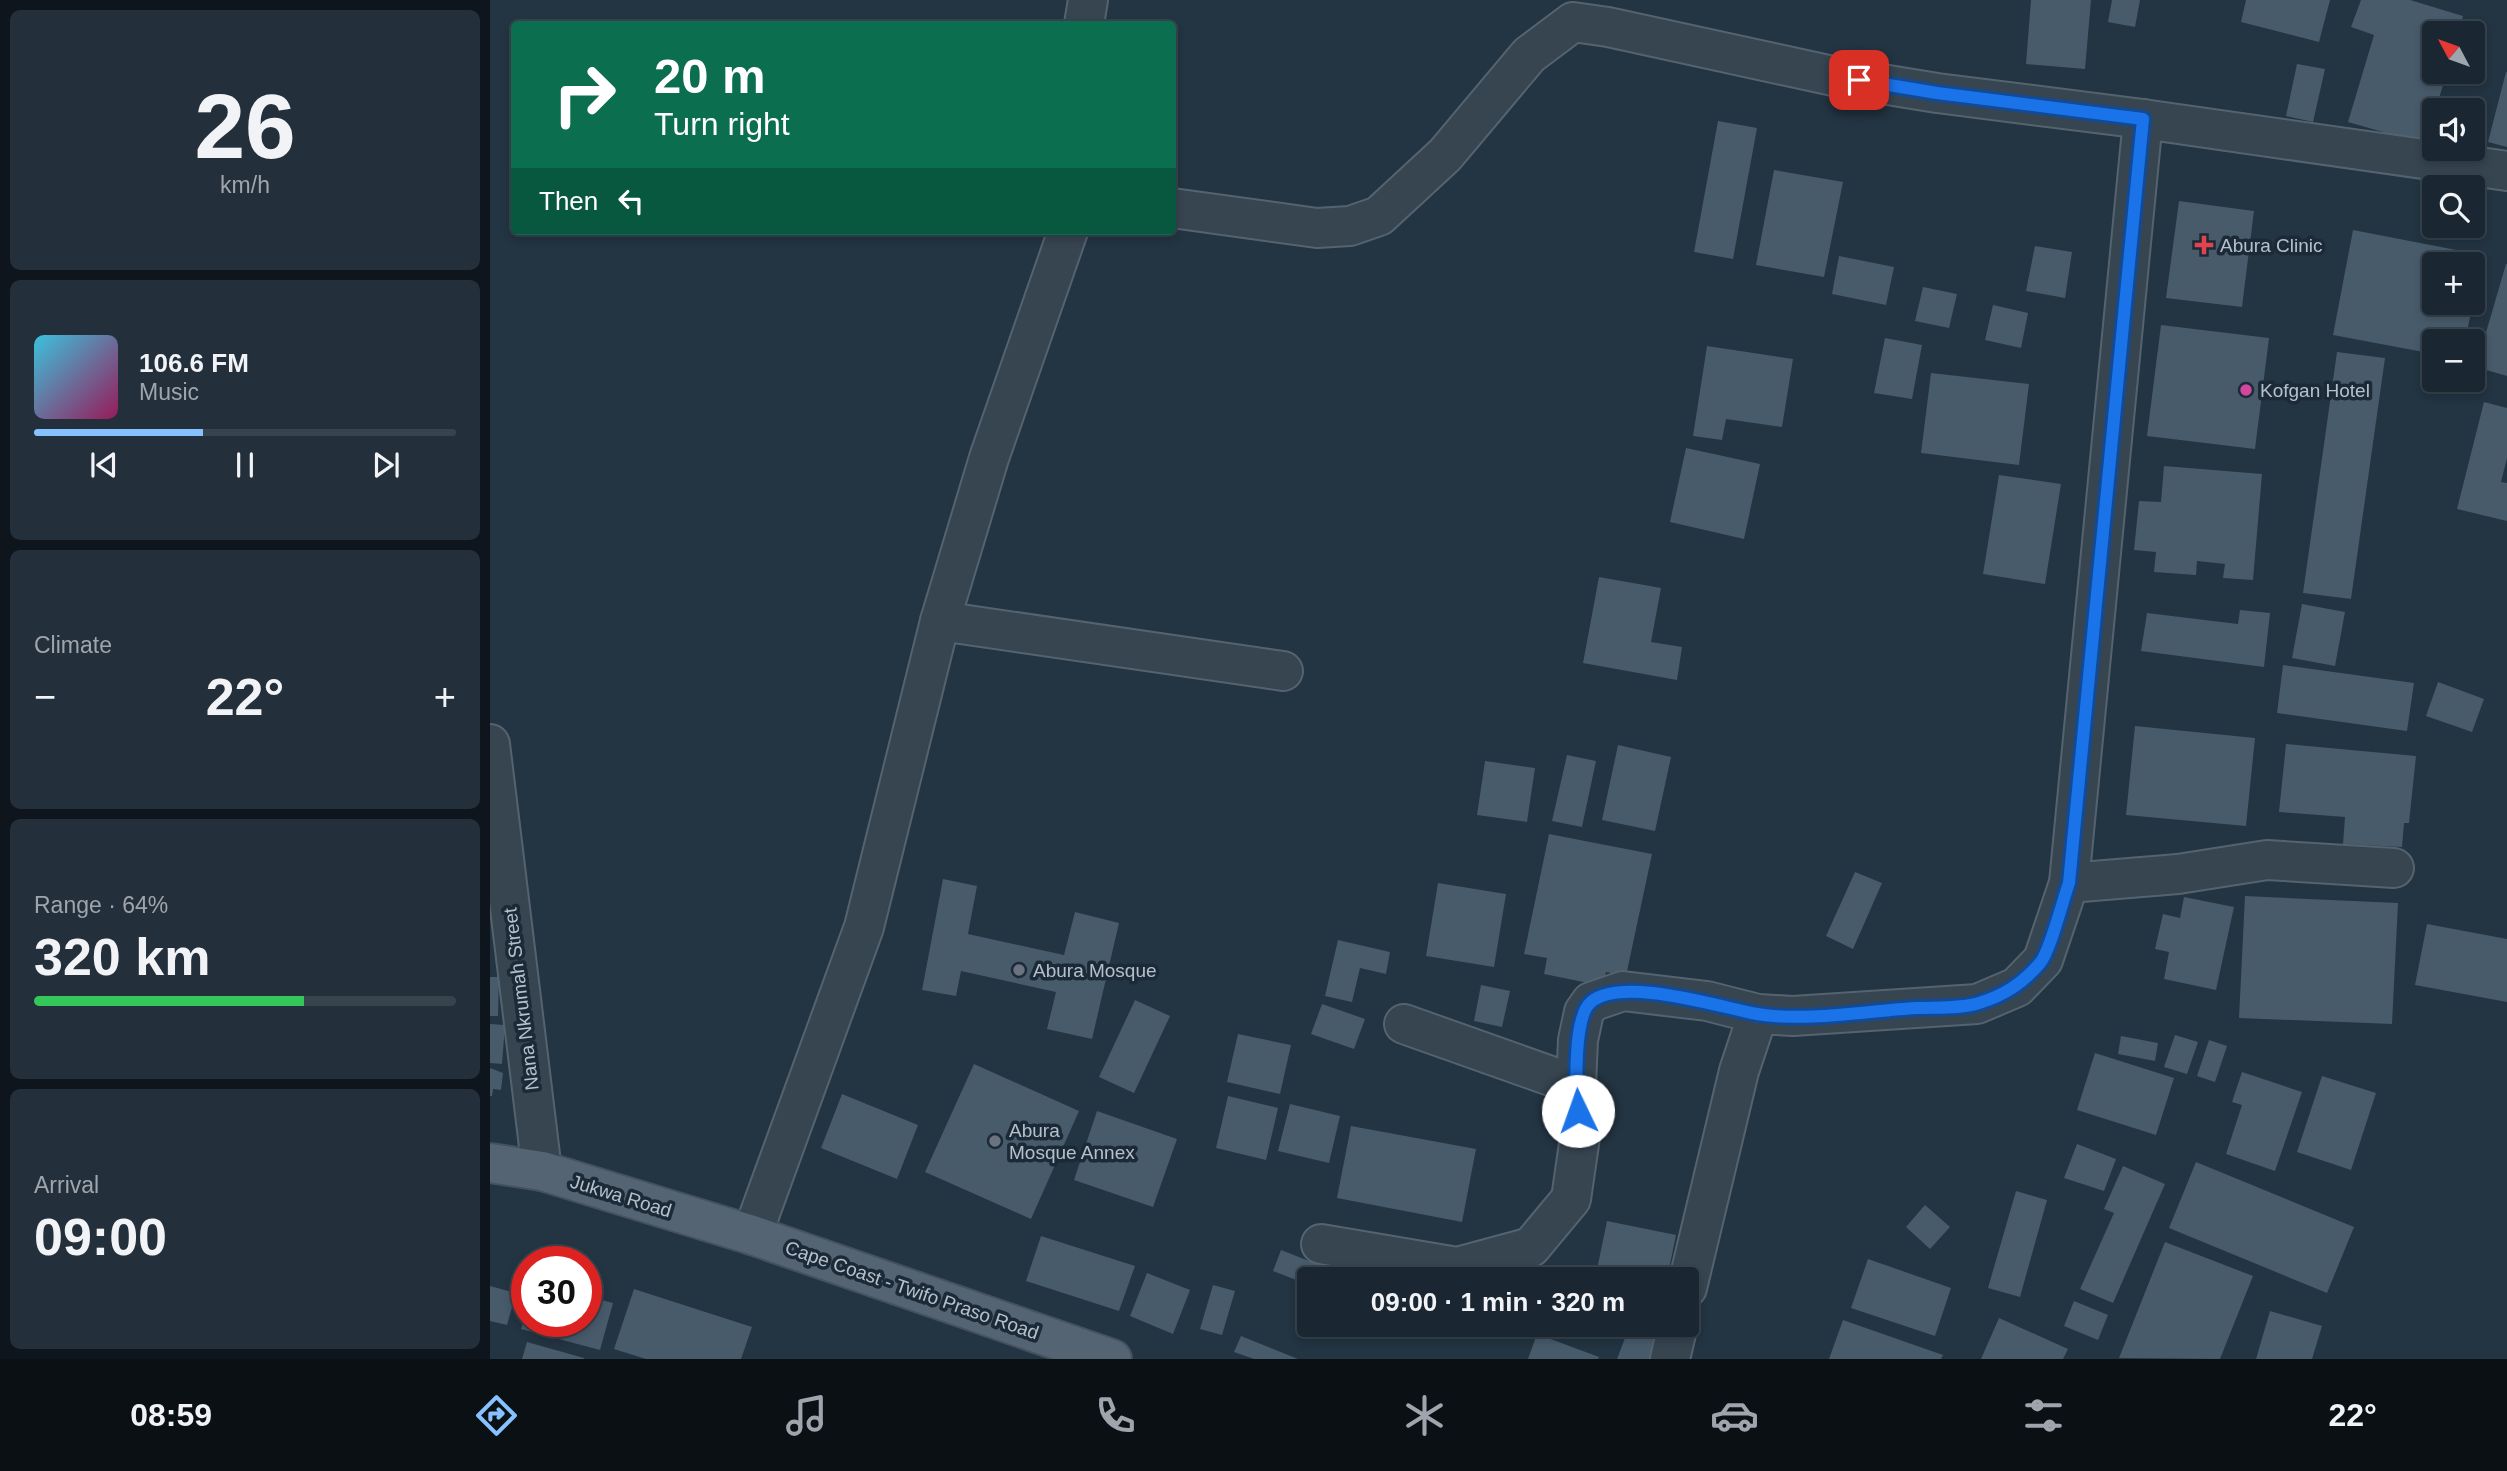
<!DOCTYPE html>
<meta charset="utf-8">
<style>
body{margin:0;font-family:Arial,sans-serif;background:#232f3a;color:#f1f3f6;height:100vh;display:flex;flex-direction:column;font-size:26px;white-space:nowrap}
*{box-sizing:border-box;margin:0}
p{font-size:23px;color:#9fa5ac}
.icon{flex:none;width:38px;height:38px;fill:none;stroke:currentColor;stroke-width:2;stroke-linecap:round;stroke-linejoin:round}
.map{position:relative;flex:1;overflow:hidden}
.panel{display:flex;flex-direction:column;gap:10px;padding:10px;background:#0e151c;width:490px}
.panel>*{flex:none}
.hud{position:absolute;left:21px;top:21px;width:665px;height:214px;border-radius:7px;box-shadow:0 4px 10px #0003,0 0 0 2px #38444d;background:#0b6e4f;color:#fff;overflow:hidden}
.needle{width:46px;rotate:311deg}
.tools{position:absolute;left:1932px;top:21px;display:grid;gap:14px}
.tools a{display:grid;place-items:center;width:63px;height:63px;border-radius:7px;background:#1a2732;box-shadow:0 4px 10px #0003,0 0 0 2px #38444d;font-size:35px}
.speed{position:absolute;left:21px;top:1246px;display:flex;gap:14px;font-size:35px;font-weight:700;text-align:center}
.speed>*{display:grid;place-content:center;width:91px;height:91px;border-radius:50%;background:#1a2732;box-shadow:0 4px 10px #0003,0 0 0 2px #38444d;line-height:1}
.speed .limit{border:10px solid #d22;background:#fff;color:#111}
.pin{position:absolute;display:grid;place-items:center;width:60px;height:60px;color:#fff;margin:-30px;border-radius:14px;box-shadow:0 4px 10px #0006}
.me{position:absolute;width:77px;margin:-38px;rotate:357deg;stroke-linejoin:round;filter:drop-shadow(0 0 5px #0008)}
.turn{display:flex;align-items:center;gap:24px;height:147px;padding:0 28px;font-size:32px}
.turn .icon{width:91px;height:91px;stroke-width:2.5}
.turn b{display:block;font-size:49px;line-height:60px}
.then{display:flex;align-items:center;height:66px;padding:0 28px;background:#0003;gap:14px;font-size:26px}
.big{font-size:52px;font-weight:700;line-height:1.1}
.panel .tile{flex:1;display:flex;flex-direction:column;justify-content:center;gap:10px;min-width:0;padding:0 24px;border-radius:10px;background:#232f3a}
.panel .dial{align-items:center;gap:0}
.dial b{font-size:91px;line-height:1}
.song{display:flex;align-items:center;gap:21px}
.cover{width:84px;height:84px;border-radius:10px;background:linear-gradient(135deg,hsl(190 70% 55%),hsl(330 70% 35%))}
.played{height:7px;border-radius:4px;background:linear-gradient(90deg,#86c2ff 40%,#38444d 40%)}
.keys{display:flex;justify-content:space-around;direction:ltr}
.heat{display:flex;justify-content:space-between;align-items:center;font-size:38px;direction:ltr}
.charge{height:10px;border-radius:5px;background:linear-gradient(90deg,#34c759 64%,#38444d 0)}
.trip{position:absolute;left:807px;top:1267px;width:402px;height:70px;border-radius:7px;background:#1a2732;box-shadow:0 4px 10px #0003,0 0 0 2px #38444d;font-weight:700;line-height:70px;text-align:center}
.tab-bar{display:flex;height:112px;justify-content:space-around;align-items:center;background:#0a1014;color:#9fa5ac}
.tab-bar .icon{width:49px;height:49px}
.tab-bar .on{color:#86c2ff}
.tab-bar b{font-size:32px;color:#f1f3f6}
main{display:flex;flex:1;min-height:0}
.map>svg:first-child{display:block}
.building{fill:#485b6b}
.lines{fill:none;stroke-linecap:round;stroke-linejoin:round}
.minor-casing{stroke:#55636f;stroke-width:42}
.major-casing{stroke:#44515e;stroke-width:42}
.minor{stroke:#374551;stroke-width:38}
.major{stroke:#556472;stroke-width:38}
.route-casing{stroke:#114b97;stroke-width:18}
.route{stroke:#1a73e8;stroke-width:12}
.health-dot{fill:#e0444e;stroke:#1c2a37;stroke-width:2.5}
.hotel-dot{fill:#d1479c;stroke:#1c2a37;stroke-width:2.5}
.worship-dot{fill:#6b7280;stroke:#1c2a37;stroke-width:2.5}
.labels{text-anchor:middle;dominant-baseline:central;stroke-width:7;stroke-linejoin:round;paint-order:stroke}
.poi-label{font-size:19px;fill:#b4c0cc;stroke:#1c2a37;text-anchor:start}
.street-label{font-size:19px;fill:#b4c0cc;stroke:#1c2a37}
</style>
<main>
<section class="panel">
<div class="tile dial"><b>26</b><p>km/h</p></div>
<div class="tile">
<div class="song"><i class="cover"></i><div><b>106.6 FM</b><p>Music</p></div></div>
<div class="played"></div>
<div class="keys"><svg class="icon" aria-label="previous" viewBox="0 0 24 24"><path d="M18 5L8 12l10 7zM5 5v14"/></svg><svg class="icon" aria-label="pause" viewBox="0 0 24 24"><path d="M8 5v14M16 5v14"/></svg><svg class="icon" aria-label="next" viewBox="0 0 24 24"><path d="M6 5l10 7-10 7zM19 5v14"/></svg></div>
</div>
<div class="tile"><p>Climate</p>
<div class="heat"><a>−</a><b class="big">22°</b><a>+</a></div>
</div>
<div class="tile"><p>Range · 64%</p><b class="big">320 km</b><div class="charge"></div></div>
<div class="tile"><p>Arrival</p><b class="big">09:00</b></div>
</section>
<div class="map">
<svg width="2017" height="1359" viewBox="0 0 2017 1359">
<rect width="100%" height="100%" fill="#233442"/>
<g class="building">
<polygon points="1541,0 1601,0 1595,69 1536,64"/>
<polygon points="1622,0 1650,0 1645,27 1618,22"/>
<polygon points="1756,0 1840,0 1829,42 1751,22"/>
<polygon points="1871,0 1920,0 1973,16 1968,33 1944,33 1944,72 1957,72 1935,144 1858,122 1884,35 1861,27"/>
<polygon points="1807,64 1835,69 1823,122 1796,116"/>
<polygon points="2016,72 2017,72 2017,147 1998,142"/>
<polygon points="1228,121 1267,128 1243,259 1204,252"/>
<polygon points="1284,170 1353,182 1334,277 1266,265"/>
<polygon points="1689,201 1764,211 1752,307 1676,298"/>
<polygon points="1863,230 1992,255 1984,296 1983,264 1944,264 1944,303 1983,303 1975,341 1944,341 1944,354 1843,335"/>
<polygon points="1545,246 1582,252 1575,298 1536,291"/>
<polygon points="1349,256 1404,267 1396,305 1342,294"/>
<polygon points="2016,264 2017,264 2017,376 1986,367"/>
<polygon points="1433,287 1467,294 1459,328 1425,321"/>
<polygon points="1503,305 1538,313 1531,348 1495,340"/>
<polygon points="1671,325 1779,338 1765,449 1657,436"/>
<polygon points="1395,338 1432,345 1422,399 1384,393"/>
<polygon points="1217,346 1303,359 1292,427 1236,419 1232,440 1203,436"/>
<polygon points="1847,352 1895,358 1861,599 1813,593"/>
<polygon points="1441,373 1539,384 1529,465 1431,453"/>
<polygon points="1994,402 2017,408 2017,458 2011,482 2017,483 2017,521 1967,509"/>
<polygon points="1196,448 1270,464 1254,539 1180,522"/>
<polygon points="1674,466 1772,474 1763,580 1733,578 1735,564 1707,561 1706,575 1664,572 1666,552 1644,550 1649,501 1671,502"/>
<polygon points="1509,475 1571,484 1555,584 1493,574"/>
<polygon points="1109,577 1171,588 1161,642 1192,647 1187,680 1093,663"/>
<polygon points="1812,604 1855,612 1845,666 1802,658"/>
<polygon points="1750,610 1780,613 1774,667 1651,651 1657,613 1748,624"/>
<polygon points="1793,665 1924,683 1917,731 1787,713"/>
<polygon points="1948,682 1994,699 1982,732 1936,716"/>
<polygon points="1645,726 1765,738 1756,826 1636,815"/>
<polygon points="1796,744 1926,756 1919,823 1914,823 1912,847 1853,844 1855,817 1789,812"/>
<polygon points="1128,745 1181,757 1165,831 1112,820"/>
<polygon points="1077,755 1106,761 1092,827 1062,821"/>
<polygon points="995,761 1045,768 1037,822 987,815"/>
<polygon points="1059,834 1162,854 1136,976 1116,972 1113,986 1054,974 1057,958 1034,954"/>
<polygon points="1365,872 1392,883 1363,949 1336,936"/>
<polygon points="453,879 487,886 478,934 574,955 585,912 629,923 602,1039 557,1029 566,992 471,971 466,996 432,990"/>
<polygon points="948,883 1016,894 1004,967 936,956"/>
<polygon points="1755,896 1908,903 1902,1024 1749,1018"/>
<polygon points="1694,897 1744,907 1726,990 1674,979 1679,952 1665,949 1673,914 1690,918"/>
<polygon points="1937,924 2017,939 2017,1002 1925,985"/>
<polygon points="848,940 900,952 896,974 870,968 862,1002 835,996"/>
<polygon points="0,977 9,977 8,1016 0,1016"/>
<polygon points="991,985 1020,991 1012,1027 984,1021"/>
<polygon points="645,1000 680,1016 644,1093 609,1077"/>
<polygon points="832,1004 875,1019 864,1049 821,1034"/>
<polygon points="0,1024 15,1025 12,1064 0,1063"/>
<polygon points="748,1034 801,1045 790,1094 737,1082"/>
<polygon points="1685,1035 1708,1042 1697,1074 1674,1067"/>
<polygon points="1631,1036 1668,1043 1665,1061 1628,1054"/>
<polygon points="1719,1040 1737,1046 1725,1082 1707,1076"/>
<polygon points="1605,1053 1684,1078 1666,1135 1587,1110"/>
<polygon points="484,1064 589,1111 541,1219 435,1172"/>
<polygon points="0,1068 13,1073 11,1090 3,1089 2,1096 0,1096"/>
<polygon points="1752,1072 1812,1092 1785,1171 1736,1154 1752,1105 1742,1102"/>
<polygon points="1832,1076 1886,1093 1861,1170 1807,1152"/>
<polygon points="352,1094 428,1125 407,1179 331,1148"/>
<polygon points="738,1096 788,1108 776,1160 726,1148"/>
<polygon points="800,1104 850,1116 839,1163 788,1151"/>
<polygon points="607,1111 687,1139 663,1207 584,1180"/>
<polygon points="861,1126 986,1149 972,1222 847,1198"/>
<polygon points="1587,1144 1626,1159 1614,1191 1574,1178"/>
<polygon points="1706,1162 1864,1227 1837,1293 1679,1228"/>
<polygon points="1633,1166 1675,1184 1623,1303 1590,1289 1624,1213 1614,1209"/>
<polygon points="1526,1191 1557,1200 1530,1297 1498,1288"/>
<polygon points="1435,1205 1460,1227 1440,1249 1416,1227"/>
<polygon points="1117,1221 1186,1235 1177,1279 1105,1279"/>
<polygon points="551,1236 645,1266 629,1311 536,1281"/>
<polygon points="1675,1242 1763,1276 1730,1359 1629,1358"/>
<polygon points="791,1250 837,1268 833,1279 819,1279 819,1285 783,1271"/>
<polygon points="1378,1259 1461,1288 1445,1336 1361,1308"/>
<polygon points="657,1273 700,1290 683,1334 640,1316"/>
<polygon points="723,1285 745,1291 732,1335 710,1329"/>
<polygon points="0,1286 26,1293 17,1325 0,1321"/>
<polygon points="144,1289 262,1327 251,1359 156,1359 124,1349"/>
<polygon points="96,1296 123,1303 110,1350 31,1329 36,1312 37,1321 96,1321"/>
<polygon points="1584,1301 1618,1315 1608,1340 1574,1326"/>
<polygon points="1780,1311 1832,1326 1822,1359 1766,1359"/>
<polygon points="1509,1318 1578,1349 1573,1359 1491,1359"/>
<polygon points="1353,1320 1453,1355 1451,1359 1339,1359"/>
<polygon points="917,1325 949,1325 947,1338 916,1331"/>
<polygon points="1061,1325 1084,1325 1082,1331"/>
<polygon points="1140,1325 1181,1340 1174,1359 1127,1359"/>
<polygon points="1047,1334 1109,1357 1108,1359 1038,1359"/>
<polygon points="751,1336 808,1359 764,1359 744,1352"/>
<polygon points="37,1342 94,1358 94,1359 32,1359"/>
</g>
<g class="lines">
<g class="minor-casing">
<g id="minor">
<polyline points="594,24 598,0"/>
<polyline points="682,208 827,228 860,226 889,216 955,155 1039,55 1083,22 1118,27 1343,76 1447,93 1653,119 2017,171"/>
<polyline points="450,621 793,671"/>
<polyline points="0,744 52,1171"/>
<polyline points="1579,883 1688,874 1777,860 1904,868"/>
<polyline points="914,1024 1086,1085"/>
<polyline points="262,1235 374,927 450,621 499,458 578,231"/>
<polyline points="831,1244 967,1267 1041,1247 1081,1199 1090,1137 1086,1085 1088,1040 1094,1012 1101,1002 1133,991 1217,1001 1268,1014"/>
<polyline points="1197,1288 1249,1071 1268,1014 1303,1016 1487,1004 1527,987 1553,960 1579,883 1653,119"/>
<polyline points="1180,1359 1188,1325"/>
</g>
</g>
<g class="major-casing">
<polyline id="major" points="0,1163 52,1171 262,1235 622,1359"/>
</g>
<use href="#minor" class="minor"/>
<use href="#major" class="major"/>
</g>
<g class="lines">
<g class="route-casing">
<path id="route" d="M1088,1111C1086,1089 1083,1017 1101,1002C1132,976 1229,1007 1267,1014C1314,1022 1377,1011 1426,1008C1446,1007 1471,1009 1489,1003C1515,995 1533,983 1550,963C1560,952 1573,899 1579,883L1653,119L1447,93L1369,80"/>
</g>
<use href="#route" class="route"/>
</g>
<path class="health-dot" d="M1710.5 234.5h7v7h7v7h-7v7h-7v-7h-7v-7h7z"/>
<circle class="hotel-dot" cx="1756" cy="390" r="7"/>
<g class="worship-dot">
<circle cx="529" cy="970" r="7"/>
<circle cx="505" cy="1141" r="7"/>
</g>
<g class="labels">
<g class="poi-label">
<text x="1730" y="245">Abura Clinic</text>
<text x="1770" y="390">Kofgan Hotel</text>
<text x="543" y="970">Abura Mosque</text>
<text x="519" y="1130">Abura<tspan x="519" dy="22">Mosque Annex</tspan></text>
</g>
<g class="street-label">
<text transform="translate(31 999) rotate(-97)">Nana Nkrumah Street</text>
<text transform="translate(131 1196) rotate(17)">Jukwa Road</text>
<text transform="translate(422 1290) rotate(19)">Cape Coast - Twifo Praso Road</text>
</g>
</g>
</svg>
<div class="tools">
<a><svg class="needle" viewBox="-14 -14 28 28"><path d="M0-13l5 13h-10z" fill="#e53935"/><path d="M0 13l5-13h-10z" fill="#9fa5ac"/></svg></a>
<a><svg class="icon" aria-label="sound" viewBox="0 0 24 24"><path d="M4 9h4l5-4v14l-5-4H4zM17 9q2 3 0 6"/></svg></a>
<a><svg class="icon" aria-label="search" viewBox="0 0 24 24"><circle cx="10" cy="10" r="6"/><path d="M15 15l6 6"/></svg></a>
<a>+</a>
<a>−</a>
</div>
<div class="speed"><div class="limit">30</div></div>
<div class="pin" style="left:1369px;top:80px;background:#d93025"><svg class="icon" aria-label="arrive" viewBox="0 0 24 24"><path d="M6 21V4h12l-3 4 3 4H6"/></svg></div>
<svg class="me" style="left:1088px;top:1111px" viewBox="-20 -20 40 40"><circle r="19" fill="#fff"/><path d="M0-13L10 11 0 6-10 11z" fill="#1a73e8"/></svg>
<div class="trip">09:00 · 1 min · 320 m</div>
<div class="hud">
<div class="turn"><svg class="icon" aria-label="right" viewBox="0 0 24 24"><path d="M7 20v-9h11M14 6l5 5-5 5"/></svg><div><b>20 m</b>Turn right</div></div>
<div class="then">Then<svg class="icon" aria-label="left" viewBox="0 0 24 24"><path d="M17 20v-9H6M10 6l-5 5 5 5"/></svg></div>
</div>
</div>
</main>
<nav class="tab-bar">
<b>08:59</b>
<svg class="icon on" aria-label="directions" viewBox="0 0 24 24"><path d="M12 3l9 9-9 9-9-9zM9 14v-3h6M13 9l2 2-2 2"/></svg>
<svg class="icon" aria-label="music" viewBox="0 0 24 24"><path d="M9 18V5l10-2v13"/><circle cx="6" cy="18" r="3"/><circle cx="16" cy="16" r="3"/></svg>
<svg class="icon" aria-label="phone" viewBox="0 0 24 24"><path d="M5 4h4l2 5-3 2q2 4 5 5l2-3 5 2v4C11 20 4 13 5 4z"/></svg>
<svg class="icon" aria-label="climate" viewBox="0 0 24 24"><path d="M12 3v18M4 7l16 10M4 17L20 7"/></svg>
<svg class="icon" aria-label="car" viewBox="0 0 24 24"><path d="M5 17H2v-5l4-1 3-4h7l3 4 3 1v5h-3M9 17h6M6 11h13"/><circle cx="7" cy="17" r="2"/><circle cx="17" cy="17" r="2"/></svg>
<svg class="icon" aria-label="filters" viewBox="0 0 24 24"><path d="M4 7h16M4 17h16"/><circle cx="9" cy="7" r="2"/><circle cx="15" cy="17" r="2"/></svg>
<b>22°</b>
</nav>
